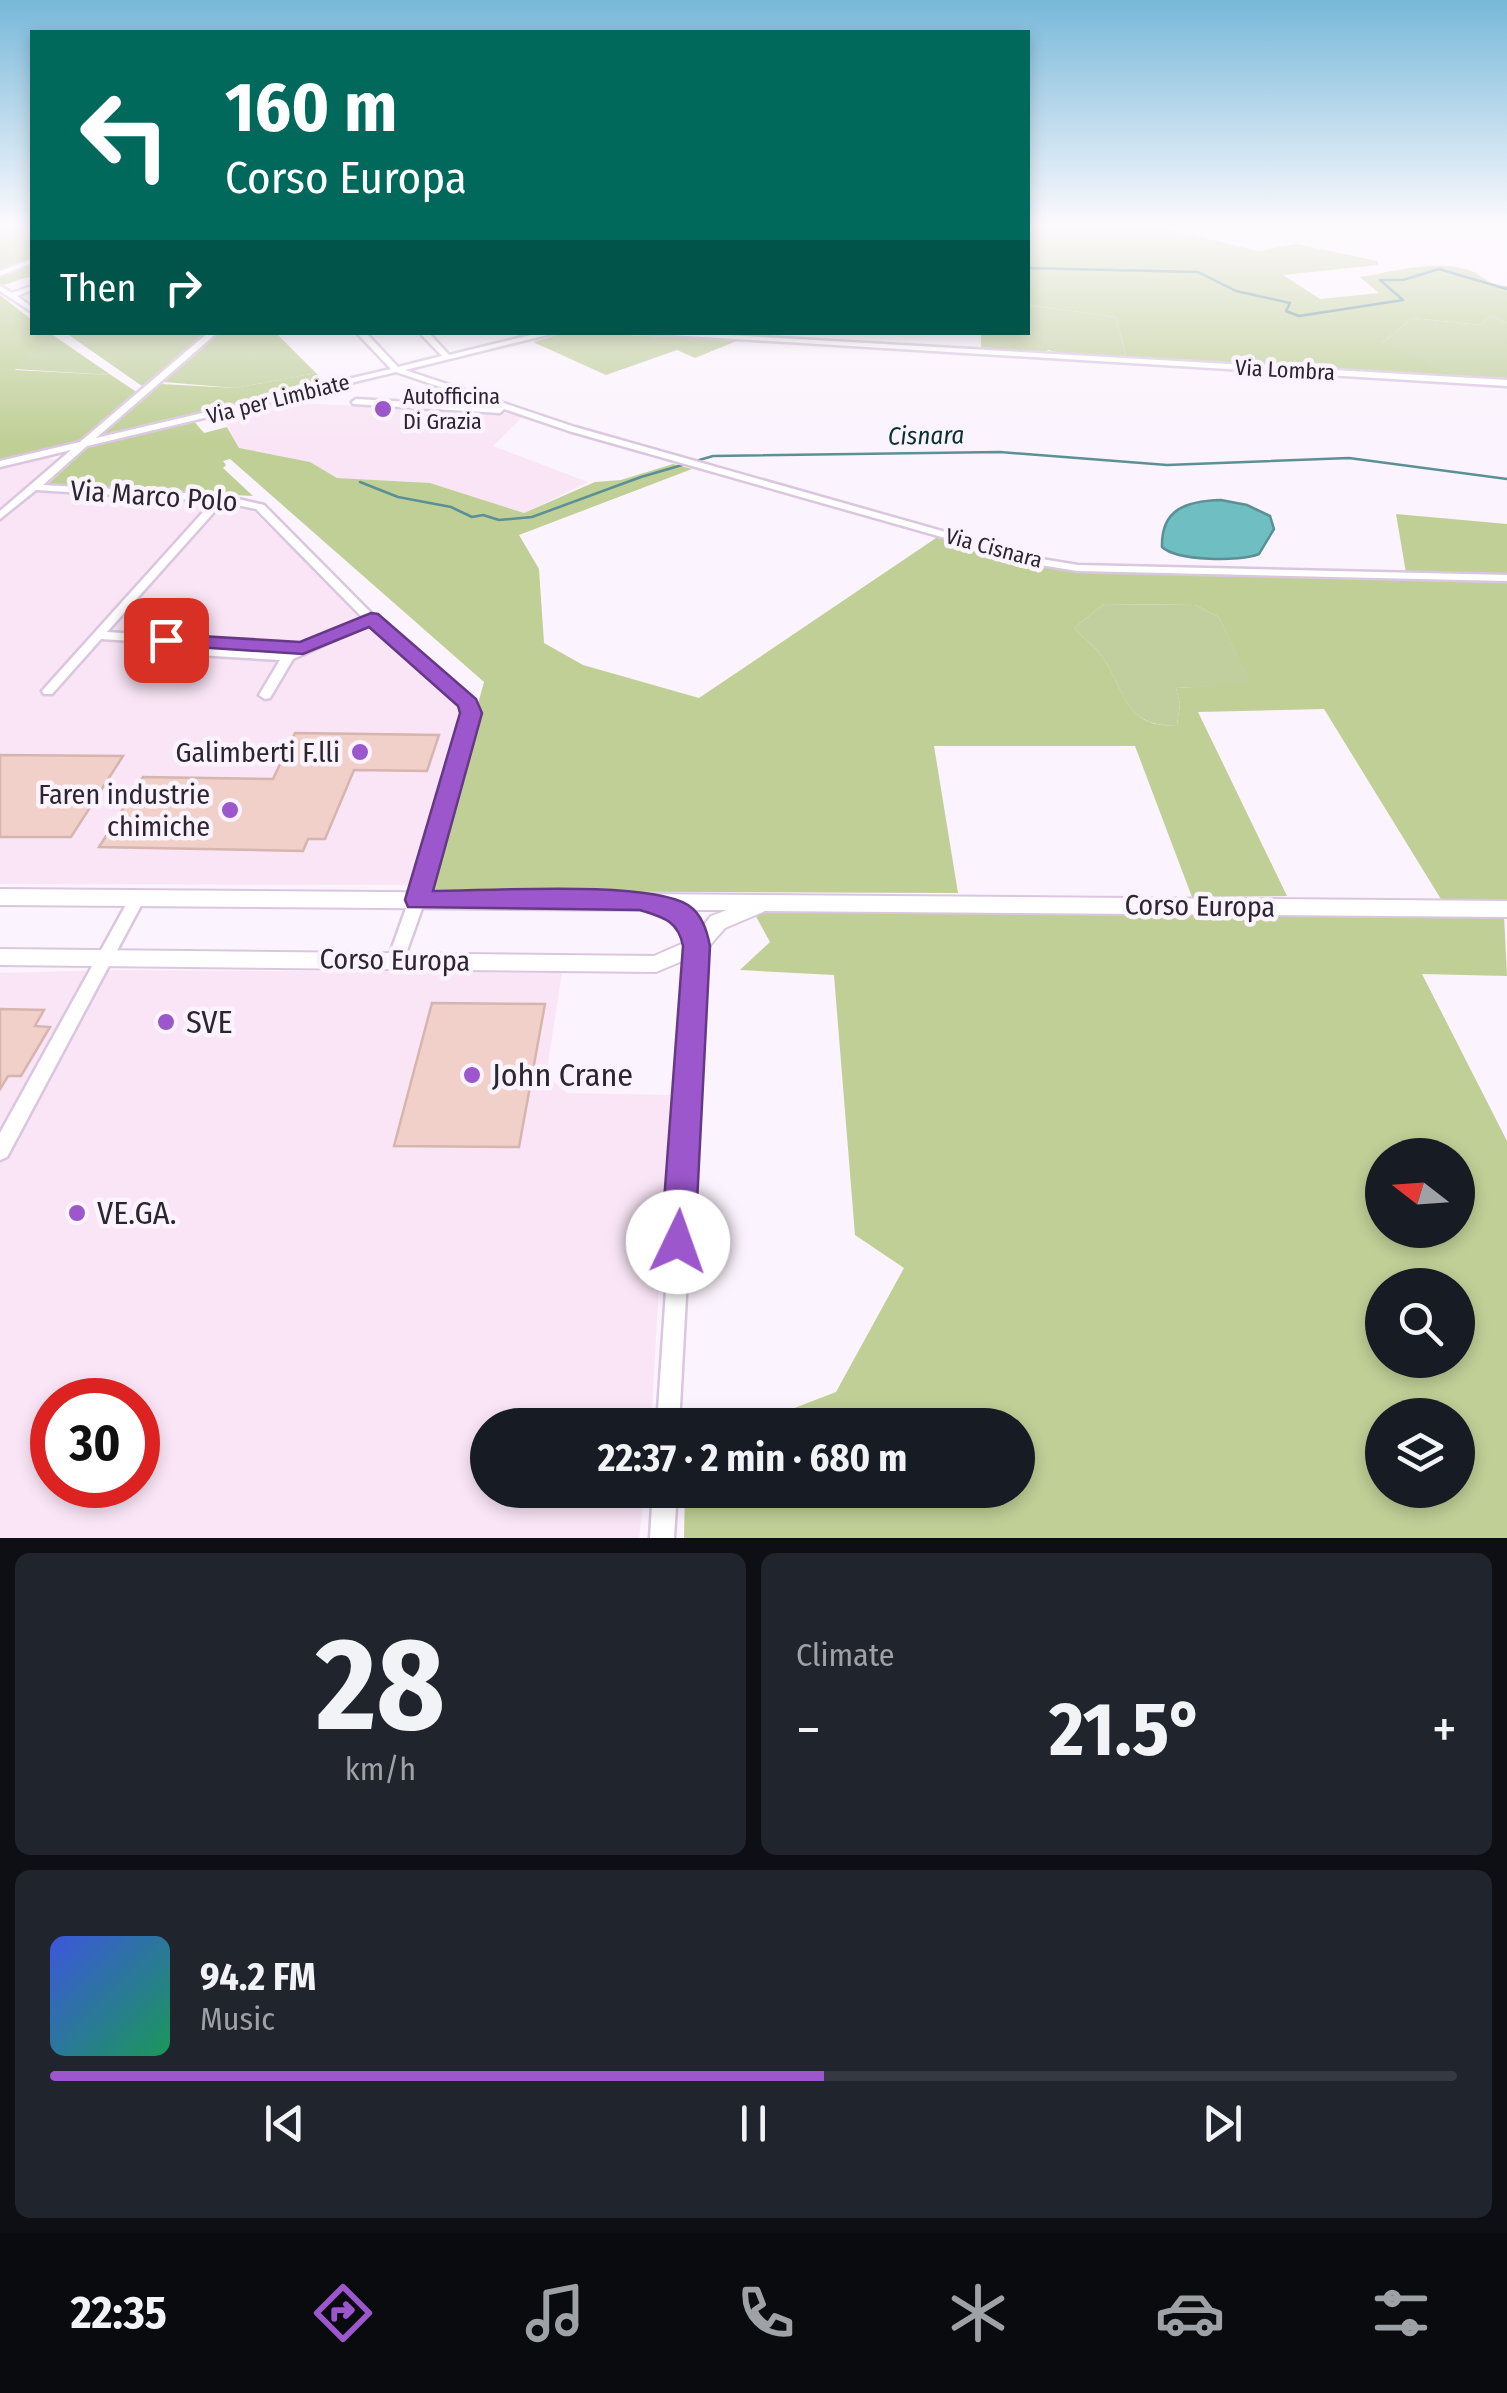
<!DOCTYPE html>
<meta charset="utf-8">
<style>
body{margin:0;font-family:"Fira Sans Condensed",sans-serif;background:#20242c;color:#f1f3f6;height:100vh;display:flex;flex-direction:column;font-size:38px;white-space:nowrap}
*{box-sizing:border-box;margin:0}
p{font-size:32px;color:#9ea1a6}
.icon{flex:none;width:55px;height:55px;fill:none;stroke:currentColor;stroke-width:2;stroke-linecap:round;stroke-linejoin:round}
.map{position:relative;height:1538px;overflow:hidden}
.sheet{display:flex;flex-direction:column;gap:15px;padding:15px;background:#0d0f14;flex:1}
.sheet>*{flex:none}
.banner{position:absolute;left:30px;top:30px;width:1000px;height:305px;border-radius:0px;box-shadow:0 5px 15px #0003;background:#00695c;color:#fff;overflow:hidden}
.needle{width:65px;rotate:287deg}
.fabs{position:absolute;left:1365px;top:1138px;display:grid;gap:20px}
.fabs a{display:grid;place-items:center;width:110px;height:110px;border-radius:50%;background:#171b24;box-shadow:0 5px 15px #0003;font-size:50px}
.speed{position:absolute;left:30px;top:1378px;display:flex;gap:20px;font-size:50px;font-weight:700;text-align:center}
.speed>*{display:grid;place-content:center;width:130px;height:130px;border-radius:50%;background:#171b24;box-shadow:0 5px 15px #0003;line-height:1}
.speed .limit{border:15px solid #d22;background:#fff;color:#111}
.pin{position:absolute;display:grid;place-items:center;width:85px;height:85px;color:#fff;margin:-42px;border-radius:20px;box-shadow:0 5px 15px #0006}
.me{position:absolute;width:110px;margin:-55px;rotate:3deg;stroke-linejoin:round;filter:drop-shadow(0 0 8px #0008)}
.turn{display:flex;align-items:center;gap:35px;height:210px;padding:0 30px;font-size:45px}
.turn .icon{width:130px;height:130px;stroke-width:2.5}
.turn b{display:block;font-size:70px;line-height:85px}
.then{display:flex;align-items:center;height:95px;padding:0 30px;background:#0003;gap:20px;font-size:38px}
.big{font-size:75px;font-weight:700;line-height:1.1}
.sheet .widget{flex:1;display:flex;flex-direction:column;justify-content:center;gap:15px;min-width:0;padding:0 35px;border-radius:15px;background:#20242c}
.sheet .dial{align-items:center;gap:0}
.dial b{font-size:130px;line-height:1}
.song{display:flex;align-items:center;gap:30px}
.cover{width:120px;height:120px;border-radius:15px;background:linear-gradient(135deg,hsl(230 70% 55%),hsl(150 70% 35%))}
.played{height:10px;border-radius:5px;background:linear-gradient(90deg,#9c57cc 55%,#363941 55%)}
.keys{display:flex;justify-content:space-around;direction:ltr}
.heat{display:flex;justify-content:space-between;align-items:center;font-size:55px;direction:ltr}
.sheet .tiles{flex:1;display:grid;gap:15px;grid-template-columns:1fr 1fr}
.widget:last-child{grid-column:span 2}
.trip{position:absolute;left:470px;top:1408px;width:565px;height:100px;border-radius:50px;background:#171b24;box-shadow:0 5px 15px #0003;font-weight:700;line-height:100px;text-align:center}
.tab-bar{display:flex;height:160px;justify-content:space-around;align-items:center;background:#090b0e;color:#9ea1a6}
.tab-bar .icon{width:70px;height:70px}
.tab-bar .current{color:#9c57cc}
.tab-bar b{font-size:45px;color:#f1f3f6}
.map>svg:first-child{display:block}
.industrial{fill:#f9e5f6;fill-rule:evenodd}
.green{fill:#c1cf9e}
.forest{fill:#bfcf96;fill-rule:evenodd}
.water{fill:#6fbec2;stroke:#5b9096;stroke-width:2.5}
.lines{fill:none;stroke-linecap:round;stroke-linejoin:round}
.stream{stroke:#5b9096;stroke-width:2.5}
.building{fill:#f1d0c9;stroke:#d5b5ad;stroke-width:2.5}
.minor-casing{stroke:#dac7df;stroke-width:5}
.tertiary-casing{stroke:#dac7df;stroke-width:4}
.minor{fill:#fff;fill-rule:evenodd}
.tertiary{fill:#fff;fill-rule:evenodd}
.route{fill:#9c57cc;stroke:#653985;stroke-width:2.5}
.poi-dot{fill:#9c57cc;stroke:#fbf3fd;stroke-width:4}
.labels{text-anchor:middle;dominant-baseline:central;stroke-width:9;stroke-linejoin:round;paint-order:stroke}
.far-street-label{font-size:22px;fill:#2d262f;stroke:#fbf3fd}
.far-poi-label{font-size:22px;fill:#2d262f;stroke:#fbf3fd;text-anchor:start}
.far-water-label{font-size:25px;font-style:italic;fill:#083133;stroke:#fbf3fd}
.street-label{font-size:28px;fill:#2d262f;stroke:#fbf3fd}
.poi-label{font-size:28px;fill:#2d262f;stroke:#fbf3fd;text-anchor:end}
.near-poi-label{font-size:32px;fill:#2d262f;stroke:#fbf3fd;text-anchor:start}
</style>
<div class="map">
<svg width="1507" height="1538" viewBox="0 0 1507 1538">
<rect width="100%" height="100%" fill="#fbf3fd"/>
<g class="industrial">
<polygon points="278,402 525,414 493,446 588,482 524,513 430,483 337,478 310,462 239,448 223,416"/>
<polygon points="48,457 56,460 34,491 246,504 463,711 412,885 0,884 0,469"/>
<path d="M115,970L562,973L546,1075L567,1093L670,1095L651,1425H488V1490H645L639,1538H0V973ZM52,1400H138V1485H52Z"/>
</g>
<g class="green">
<polygon points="1028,305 1116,317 1127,359 1068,357 1049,350 1033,355 981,352 981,333 1028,332"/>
<polygon points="1491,315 1507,323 1507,380 1460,377 1381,344 1412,318 1481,325"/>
<polygon points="47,333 50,333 111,375 14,369"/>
<polygon points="66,333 206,333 142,386"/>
<polygon points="220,333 276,333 316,373 235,388 164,382"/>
<polygon points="564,333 584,333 739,340 695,358 677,350 606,375 533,342"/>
<path d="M1104,604L1195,605L1219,617L1251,685L1176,688L1180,704L1177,725C1121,729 1125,683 1097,650C1090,642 1081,636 1074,628Z"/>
</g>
<g class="forest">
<polygon points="0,228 32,228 32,276 0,286"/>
<path d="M1028,228H1163L1258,251L1296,244L1378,261V265L1283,275L1320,299L1379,293L1360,277C1392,272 1432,260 1465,269C1483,273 1486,286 1507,286V323L1491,315L1481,325L1412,318L1382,343L1460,377L1127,359L1116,317L1028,305Z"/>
<path d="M0,295L32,320V332L47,333L15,370L111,375L135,391H153L161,384L235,388L316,373L327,385L192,419L204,433L227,427L239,448L310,462L337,478L430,483L524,513L595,482L621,480L673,464L692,469L519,535L539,569L544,643L583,665L699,698L939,536L1042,565L1084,571L1507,583V904H1444L1324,709L1198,712L1287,896L1192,897L1135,746H934L958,893L427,891L484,682L230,459L223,461L226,465L223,468L253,496L47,485L91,445H75L0,462ZM1104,604L1195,605L1219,617L1250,684L1176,688L1180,704L1177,725C1122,730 1125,683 1097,650C1090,642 1081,636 1074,628Z"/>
<polygon points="1396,514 1507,524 1507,576 1406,573"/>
<path d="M753,911L1504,916L1507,976L1422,974L1507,1141V1538H684L685,1490H1018V1425H750L836,1392L904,1268L855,1235L834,975L740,970L770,942ZM1382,1155H1458V1230H1382ZM1382,1285H1458V1360H1382ZM1382,1415H1458V1490H1382Z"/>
</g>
<path class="water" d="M1221,500L1247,505L1270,516L1274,529L1259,554C1240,562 1177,561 1162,547C1161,509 1186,501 1221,500Z"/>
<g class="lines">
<g class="stream">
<polyline points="1028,268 1198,272 1236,291 1290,303 1286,311 1299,316 1403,300 1380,280 1403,280 1439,269 1507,289"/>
<polyline points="360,482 398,497 451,507 472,517 483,515 499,520 532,517 641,477 713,456 1000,452 1167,465 1349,458 1507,479"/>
</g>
</g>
<g class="building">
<polygon points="295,733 439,735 427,771 354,770 325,839 308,839 303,851 99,847 143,777 273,779"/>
<polygon points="0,755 123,756 71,837 0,837"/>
<polygon points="432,1003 545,1004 519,1147 394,1146"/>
<polygon points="0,1009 44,1010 35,1026 50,1027 21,1076 8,1076 0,1089"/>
</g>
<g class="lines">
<g class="minor-casing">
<g id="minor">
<polygon points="32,259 32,263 0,276 0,271"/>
<polygon points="0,286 12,293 32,286 32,290 17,296 32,307 32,312 0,291"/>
<path d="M209,332H218L96,438L391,369L356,332H365L398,367L442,356L419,332H428L449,355L543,332H559L405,370L575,427L1041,559L1078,565L1507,575V581L1078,571L1040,565L569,431L504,409L500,413L353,404L352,402L356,399L499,407L396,372L87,446L43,485L221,495L264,505L375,617L474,704L477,713L425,900L404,959L402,964L396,966L390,964L388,959L409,900L465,713L462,706L370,624L293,659L270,698L265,699L259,695L280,660L181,654L175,650L181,646L286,653L291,651L101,639L52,694H44L42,691L213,501L36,490L0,519V511L71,450L0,467V461L80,442ZM223,502L256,509L363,618L305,645L107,632Z"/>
<polygon points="622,332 676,332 1507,380 1507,386"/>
<polygon points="137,892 142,894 145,898 7,1157 0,1160 0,1133 132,894"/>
<polygon points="697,940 703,941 705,946 679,1425 657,1425 689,946 691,941"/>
<polygon points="653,1490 677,1490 674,1538 650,1538"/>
</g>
</g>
<g class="tertiary-casing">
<path id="tertiary" d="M0,889L1507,901V917L765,911L725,928L704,952L656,972L0,965V949L654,956L686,942C680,924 670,917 653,910L0,905ZM688,910H727L711,916L701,928Z"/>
</g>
<use href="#minor" class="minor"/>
<use href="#tertiary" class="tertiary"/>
</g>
<linearGradient id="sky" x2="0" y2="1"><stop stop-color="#77b8d9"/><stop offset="0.51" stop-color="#fdfafe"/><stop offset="1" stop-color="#fdfafe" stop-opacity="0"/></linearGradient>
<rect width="1507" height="443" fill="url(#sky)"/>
<path class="route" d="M371,613L378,614L476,699L482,713L433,891C487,891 648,880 688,905C702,914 707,931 710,946L695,1242L690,1254L678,1259L666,1254L661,1242L683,946C678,920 662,917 640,910L408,907L405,900L460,713L458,706L369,627L303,654L166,645L156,640L166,634L300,642Z"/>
<g class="poi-dot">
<circle cx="383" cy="409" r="10"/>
<circle cx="360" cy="752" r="10"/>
<circle cx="230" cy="810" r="10"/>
<circle cx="166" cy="1022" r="10"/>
<circle cx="472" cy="1075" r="10"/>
<circle cx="77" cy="1213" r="10"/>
</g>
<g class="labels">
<g class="far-street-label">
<text transform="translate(1285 370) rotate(3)">Via Lombra</text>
<text transform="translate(278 399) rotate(-14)">Via per Limbiate</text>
<text transform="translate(994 548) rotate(15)">Via Cisnara</text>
</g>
<g class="far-poi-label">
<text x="403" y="396">Autofficina<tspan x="403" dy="25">Di Grazia</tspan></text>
</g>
<g class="far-water-label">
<text transform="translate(926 436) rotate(-1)">Cisnara</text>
</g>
<g class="street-label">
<text transform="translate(154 496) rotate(4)">Via Marco Polo</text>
<text transform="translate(1200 906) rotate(1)">Corso Europa</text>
<text transform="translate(395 960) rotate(1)">Corso Europa</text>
</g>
<g class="poi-label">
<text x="340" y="752">Galimberti F.lli</text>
<text x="210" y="794">Faren industrie<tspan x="210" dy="32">chimiche</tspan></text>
</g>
<g class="near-poi-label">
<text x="186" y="1022">SVE</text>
<text x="492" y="1075">John Crane</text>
<text x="97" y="1213">VE.GA.</text>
</g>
</g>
</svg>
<div class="fabs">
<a><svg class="needle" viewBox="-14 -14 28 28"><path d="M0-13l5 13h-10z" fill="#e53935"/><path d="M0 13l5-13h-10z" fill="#9ea1a6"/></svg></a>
<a><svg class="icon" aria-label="search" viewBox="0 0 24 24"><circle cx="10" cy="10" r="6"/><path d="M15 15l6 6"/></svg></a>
<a><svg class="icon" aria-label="layers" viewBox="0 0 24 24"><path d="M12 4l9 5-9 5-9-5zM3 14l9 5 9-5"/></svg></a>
</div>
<div class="speed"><div class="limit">30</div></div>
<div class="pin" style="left:166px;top:640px;background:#d93025"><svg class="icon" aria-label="arrive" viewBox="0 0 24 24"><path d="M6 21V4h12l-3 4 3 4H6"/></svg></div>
<svg class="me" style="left:678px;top:1242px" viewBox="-20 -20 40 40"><circle r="19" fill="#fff"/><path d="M0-13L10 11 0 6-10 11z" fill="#9c57cc"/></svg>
<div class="trip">22:37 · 2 min · 680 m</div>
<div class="banner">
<div class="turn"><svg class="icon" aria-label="left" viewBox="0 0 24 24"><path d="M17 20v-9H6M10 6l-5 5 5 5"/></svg><div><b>160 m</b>Corso Europa</div></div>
<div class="then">Then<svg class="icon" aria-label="right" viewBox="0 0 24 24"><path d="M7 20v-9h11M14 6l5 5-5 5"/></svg></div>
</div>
</div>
<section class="sheet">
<div class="tiles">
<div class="widget dial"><b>28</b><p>km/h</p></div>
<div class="widget"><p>Climate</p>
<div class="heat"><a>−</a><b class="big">21.5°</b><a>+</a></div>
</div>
<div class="widget">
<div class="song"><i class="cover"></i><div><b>94.2 FM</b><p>Music</p></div></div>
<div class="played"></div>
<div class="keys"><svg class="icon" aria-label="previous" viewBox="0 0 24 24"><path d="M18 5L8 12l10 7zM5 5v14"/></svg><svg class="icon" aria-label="pause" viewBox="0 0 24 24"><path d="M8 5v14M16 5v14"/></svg><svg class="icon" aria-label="next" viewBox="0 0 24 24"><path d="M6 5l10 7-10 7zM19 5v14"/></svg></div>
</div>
</div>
</section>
<nav class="tab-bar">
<b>22:35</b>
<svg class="icon current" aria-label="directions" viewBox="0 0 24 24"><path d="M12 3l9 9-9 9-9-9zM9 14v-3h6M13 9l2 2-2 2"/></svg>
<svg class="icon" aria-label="music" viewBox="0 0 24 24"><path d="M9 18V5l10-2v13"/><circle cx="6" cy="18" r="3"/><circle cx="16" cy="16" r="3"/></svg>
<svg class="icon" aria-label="phone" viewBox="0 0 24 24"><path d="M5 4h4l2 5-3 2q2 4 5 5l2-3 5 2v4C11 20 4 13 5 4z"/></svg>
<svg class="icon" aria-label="climate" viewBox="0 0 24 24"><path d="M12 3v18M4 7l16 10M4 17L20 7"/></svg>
<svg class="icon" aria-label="car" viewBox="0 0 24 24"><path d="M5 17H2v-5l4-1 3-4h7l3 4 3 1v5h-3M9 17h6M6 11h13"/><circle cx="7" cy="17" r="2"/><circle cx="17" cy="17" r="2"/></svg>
<svg class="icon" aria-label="filters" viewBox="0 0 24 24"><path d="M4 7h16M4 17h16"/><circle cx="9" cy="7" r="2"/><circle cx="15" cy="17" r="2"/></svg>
</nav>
